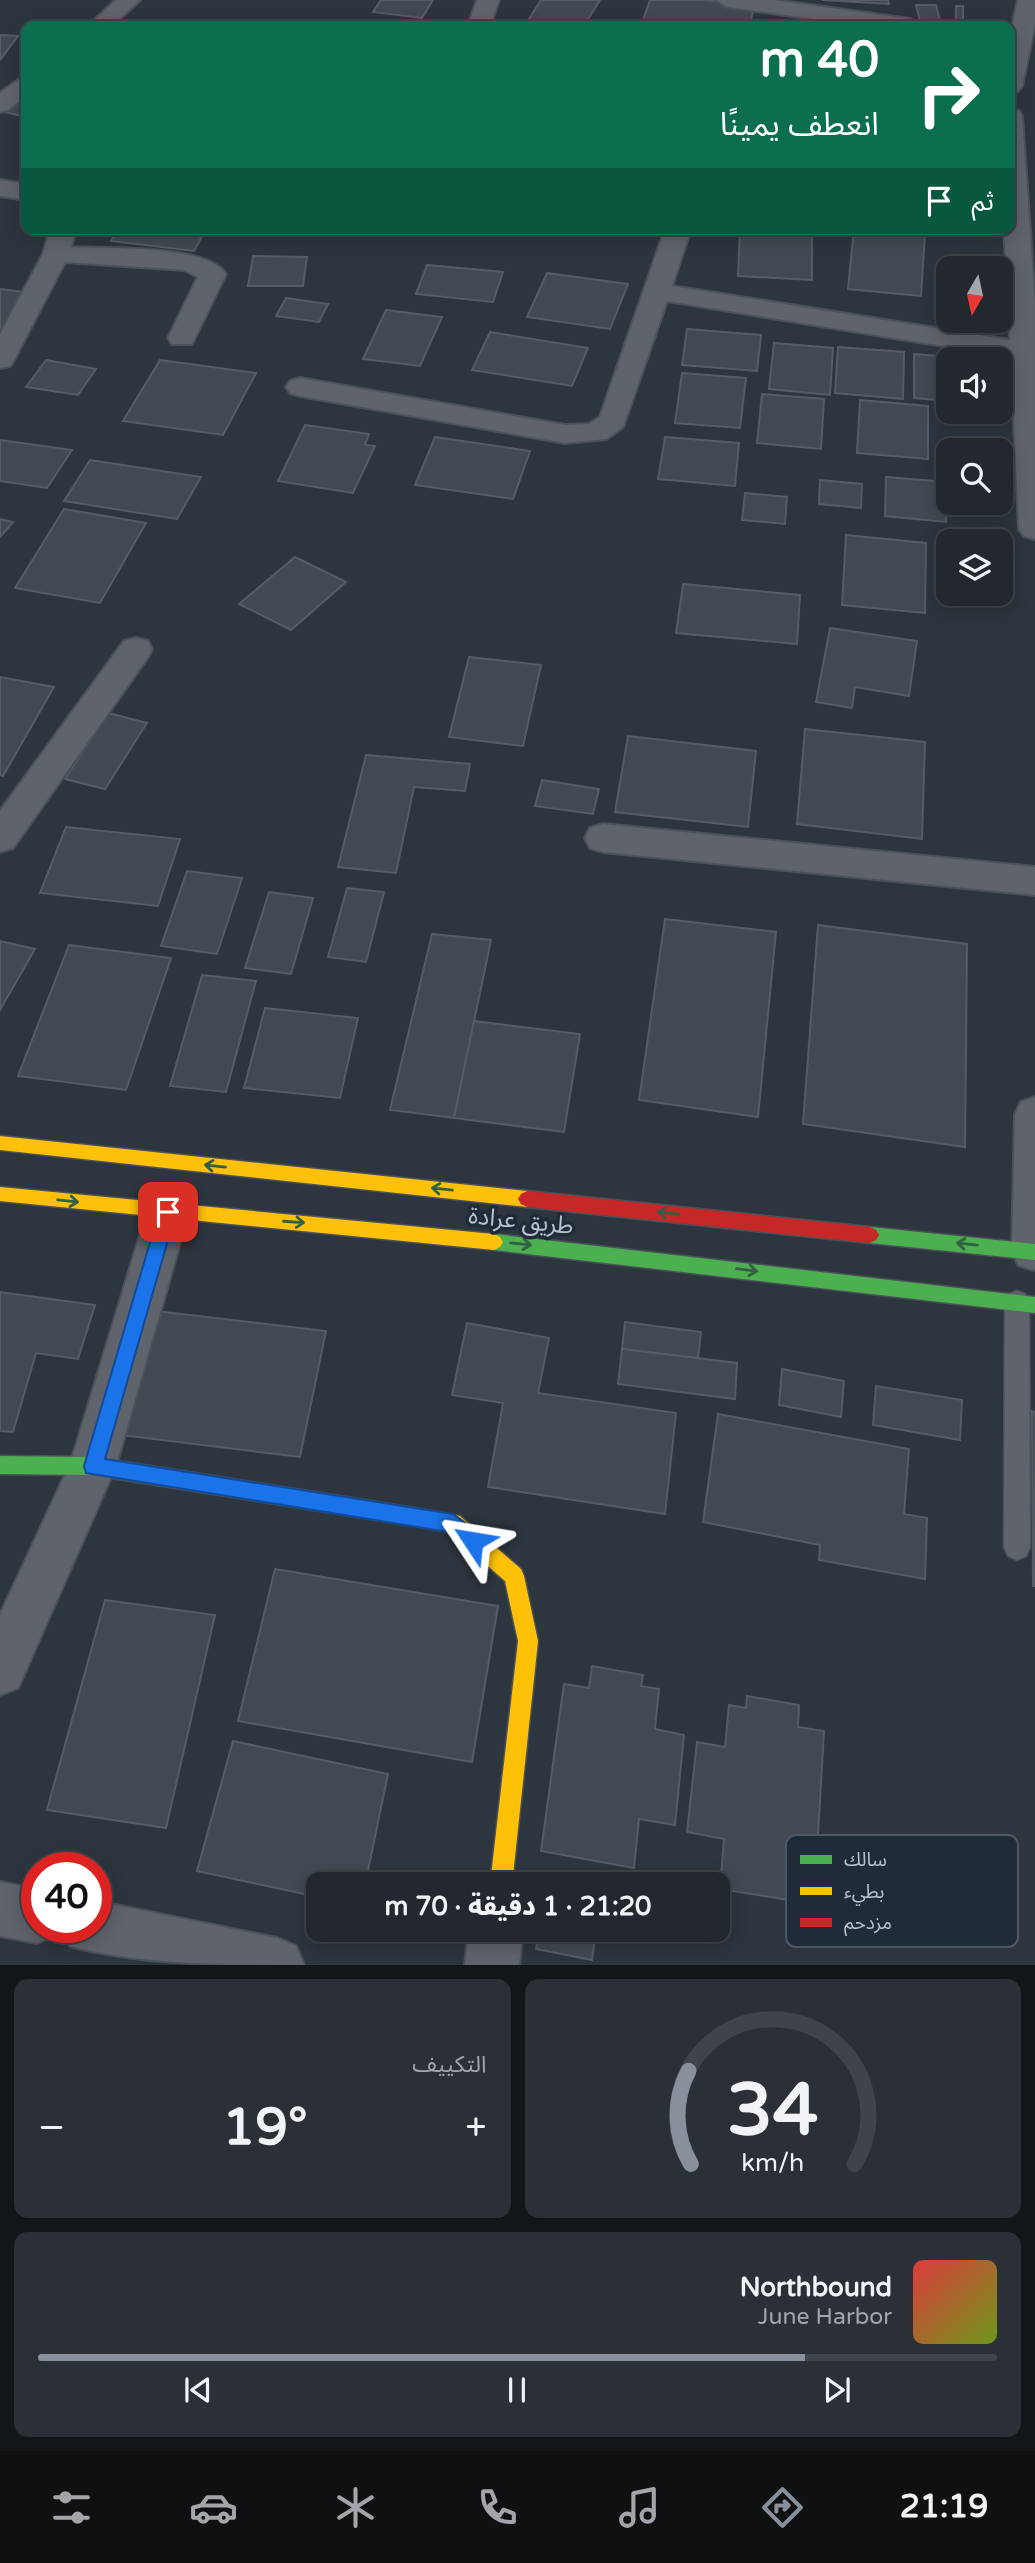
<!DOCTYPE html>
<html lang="ar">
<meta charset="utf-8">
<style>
body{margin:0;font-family:"Varela Round","Noto Sans Arabic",sans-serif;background:#2a3036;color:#f1f3f6;direction:rtl;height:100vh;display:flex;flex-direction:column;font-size:26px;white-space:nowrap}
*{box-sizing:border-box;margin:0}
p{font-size:23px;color:#a2a6aa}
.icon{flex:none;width:38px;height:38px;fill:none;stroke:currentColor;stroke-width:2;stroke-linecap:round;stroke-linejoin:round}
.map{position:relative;height:1965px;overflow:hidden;direction:ltr}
.sheet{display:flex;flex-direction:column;gap:14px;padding:14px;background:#131619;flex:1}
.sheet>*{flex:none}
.guide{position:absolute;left:21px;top:21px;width:994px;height:214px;border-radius:14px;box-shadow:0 4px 18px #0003,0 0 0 2px #3f444a;direction:rtl;background:#0b6e4f;color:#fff;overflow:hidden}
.needle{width:46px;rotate:189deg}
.fabs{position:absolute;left:936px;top:256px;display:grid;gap:14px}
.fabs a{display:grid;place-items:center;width:77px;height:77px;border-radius:14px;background:#22282e;box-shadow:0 4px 18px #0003,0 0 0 2px #3f444a;font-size:35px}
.speed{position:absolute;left:21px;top:1852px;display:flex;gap:14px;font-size:35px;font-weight:700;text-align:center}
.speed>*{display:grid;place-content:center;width:91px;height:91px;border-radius:50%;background:#22282e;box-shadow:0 4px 18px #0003,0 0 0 2px #3f444a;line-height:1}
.speed .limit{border:10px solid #d22;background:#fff;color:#111}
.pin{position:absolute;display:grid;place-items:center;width:60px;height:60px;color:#fff;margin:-30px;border-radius:14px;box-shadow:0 4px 10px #0006}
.me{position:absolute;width:77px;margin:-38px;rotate:303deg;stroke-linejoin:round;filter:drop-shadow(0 0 5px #0008)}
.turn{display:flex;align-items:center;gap:24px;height:147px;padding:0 21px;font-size:32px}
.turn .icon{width:91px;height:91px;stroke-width:2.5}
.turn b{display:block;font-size:49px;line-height:60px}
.then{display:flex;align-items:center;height:66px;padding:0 21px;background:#0003;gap:14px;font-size:26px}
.big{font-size:52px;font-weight:800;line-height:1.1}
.sheet .tile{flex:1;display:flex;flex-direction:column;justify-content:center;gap:10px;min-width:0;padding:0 24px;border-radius:14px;background:#2a3036}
.sheet .dial{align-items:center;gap:0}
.dial svg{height:182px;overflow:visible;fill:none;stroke:#3f444a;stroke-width:7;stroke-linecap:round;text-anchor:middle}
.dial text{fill:#f1f3f6;stroke:none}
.song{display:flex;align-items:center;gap:21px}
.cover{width:84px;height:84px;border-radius:10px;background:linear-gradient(135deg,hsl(0 70% 55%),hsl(80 70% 35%))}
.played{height:7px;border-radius:4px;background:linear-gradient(90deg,#88909b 80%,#3f444a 80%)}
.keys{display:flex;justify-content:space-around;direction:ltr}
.heat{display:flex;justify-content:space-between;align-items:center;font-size:38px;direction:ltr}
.sheet .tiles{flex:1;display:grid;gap:14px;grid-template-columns:1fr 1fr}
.tile:last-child{grid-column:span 2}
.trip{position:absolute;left:306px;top:1872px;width:424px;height:70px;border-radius:14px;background:#22282e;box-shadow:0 4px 18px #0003,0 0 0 2px #3f444a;font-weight:800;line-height:70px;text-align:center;direction:rtl}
.menu{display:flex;height:112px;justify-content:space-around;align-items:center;background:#0e1012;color:#a2a6aa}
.menu .icon{width:49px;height:49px}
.menu .current{color:#88909b}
.menu b{font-size:32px;color:#f1f3f6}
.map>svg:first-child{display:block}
.building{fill:#424952;stroke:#565c65;stroke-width:2}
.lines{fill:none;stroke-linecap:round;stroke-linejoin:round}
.lane-casing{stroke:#4b515a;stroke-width:3}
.street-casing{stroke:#4b515a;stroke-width:4}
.fast-casing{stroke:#4b515a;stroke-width:3}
.slow-casing{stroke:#4b515a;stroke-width:3}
.jam-casing{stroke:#4b515a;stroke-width:3}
.lane{fill:#5f636b;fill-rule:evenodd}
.street{fill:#5f636b;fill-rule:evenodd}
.fast{fill:#4caf50;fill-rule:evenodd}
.slow{fill:#ffc107;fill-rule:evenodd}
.jam{fill:#c62828;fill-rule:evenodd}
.oneway{stroke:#326042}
.route{fill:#1a73e8;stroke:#114b97;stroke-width:2}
.labels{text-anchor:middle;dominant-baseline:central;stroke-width:7;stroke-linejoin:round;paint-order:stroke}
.street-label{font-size:24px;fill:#b9c1cd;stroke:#202b39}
.key{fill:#202b39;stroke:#4e5865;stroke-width:2}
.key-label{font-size:19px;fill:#b9c1cd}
</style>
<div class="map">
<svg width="1035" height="1965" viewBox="0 0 1035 1965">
<rect width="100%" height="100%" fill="#2d353e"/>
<g class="building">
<polygon points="381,0 433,0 422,18 373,12"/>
<polygon points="541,0 600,0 584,26 527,22"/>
<polygon points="650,0 702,0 755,5 749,26 641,26"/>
<polygon points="888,0 889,4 822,0"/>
<polygon points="916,5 936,5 941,24 921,24"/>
<polygon points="956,6 963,6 963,24 956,23"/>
<polygon points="0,35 18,36 0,60"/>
<polygon points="18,93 26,95 26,117 0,111"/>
<polygon points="119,229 206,229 194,251 111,241"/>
<polygon points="522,229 586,229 585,236 521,232"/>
<polygon points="740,229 812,229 812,280 738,276"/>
<polygon points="854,229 925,233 921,296 848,289"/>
<polygon points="253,256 307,257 303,286 248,286"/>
<polygon points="427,265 503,272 493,302 416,294"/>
<polygon points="547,273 628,284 610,329 527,317"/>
<polygon points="0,289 25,292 0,331"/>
<polygon points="286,298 328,304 319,322 276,316"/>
<polygon points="386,310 442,317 420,366 363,359"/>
<polygon points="687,329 761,335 757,371 682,365"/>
<polygon points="490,332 588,348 572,386 472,370"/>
<polygon points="774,343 833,348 830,395 769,389"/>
<polygon points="838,347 904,352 903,399 835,393"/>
<polygon points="914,354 978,359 948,359 948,401 914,398"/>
<polygon points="46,360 96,369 78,395 26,387"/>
<polygon points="160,360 256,373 223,435 123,421"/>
<polygon points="682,373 746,378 740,428 675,423"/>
<polygon points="762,394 824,399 821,449 757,443"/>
<polygon points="860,400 928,406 928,459 857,453"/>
<polygon points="305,425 369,434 365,445 375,446 353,493 278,481"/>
<polygon points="435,437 530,451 513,499 415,485"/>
<polygon points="665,437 739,443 735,486 658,479"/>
<polygon points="0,440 72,450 47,488 0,481"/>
<polygon points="90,460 201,477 177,519 64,501"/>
<polygon points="886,477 946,482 946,522 885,516"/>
<polygon points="820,480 862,484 861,508 819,504"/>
<polygon points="745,493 787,497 785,524 742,520"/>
<polygon points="64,509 146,523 100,603 15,588"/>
<polygon points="0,519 13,522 0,537"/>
<polygon points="846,535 926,543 925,613 842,605"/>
<polygon points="295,557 346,582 291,630 239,604"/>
<polygon points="683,584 800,595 797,644 676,633"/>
<polygon points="830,628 917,641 909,696 855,687 852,708 816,702"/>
<polygon points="469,657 541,665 523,746 449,737"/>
<polygon points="0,677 54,687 3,776 0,775"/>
<polygon points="108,713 147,723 105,789 65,779"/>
<polygon points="805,729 925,742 922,839 797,824"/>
<polygon points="628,736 756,751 748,827 615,812"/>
<polygon points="366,755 470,764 465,791 414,787 396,873 338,867"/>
<polygon points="542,780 599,789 593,814 535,806"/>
<polygon points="66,827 180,839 158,906 40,893"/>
<polygon points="187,871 242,878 217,954 161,946"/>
<polygon points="347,888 384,892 366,962 328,957"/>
<polygon points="269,892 313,898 291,974 245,968"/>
<polygon points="665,919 776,932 758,1117 639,1100"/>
<polygon points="818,925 967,944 965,1147 803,1124"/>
<polygon points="432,934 491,940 454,1118 390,1110"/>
<polygon points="0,941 35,949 0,1010"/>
<polygon points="69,945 171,958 126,1090 18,1076"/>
<polygon points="202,975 256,981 226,1092 170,1086"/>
<polygon points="265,1008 358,1018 340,1098 244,1088"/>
<polygon points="474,1021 580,1034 564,1132 454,1118"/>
<polygon points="0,1292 95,1305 78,1359 36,1353 13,1432 0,1431"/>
<polygon points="147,1310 326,1331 300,1457 112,1434"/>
<polygon points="625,1322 701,1332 698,1358 622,1349"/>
<polygon points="467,1323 549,1338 538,1393 676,1413 665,1514 488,1487 503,1403 452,1395"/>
<polygon points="622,1349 737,1363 735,1399 618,1384"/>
<polygon points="782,1369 844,1381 841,1417 779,1405"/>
<polygon points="876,1386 962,1400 960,1440 873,1425"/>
<polygon points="1032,1411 1035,1412 1035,1586 1033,1586"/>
<polygon points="718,1414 909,1449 904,1514 927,1518 925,1579 819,1560 820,1545 703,1522"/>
<polygon points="275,1569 498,1606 472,1762 238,1721"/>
<polygon points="105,1600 215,1615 166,1828 47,1810"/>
<polygon points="592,1666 643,1675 641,1686 659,1689 655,1729 684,1735 675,1825 639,1819 634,1868 541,1851 564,1684 589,1688"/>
<polygon points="747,1696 799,1705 798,1727 824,1731 814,1904 720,1889 724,1839 687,1832 697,1742 725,1747 729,1705 746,1708"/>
<polygon points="233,1741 388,1774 365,1885 318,1885 318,1897 197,1871"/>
<polygon points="539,1930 596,1930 592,1960 536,1949"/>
</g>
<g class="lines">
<g class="lane-casing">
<polygon id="lane" points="1017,1291 1025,1294 1029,1302 1030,1547 1026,1556 1017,1560 1008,1556 1004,1547 1005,1302 1009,1294"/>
</g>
<g class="street-casing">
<g id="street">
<polygon points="116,0 140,0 112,26 88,26"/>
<polygon points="477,0 499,0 490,26 468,26"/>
<polygon points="716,0 774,0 910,19 921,26 864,26 727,7"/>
<polygon points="1018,0 1035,0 1035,24 1022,86 1018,91 1010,93 1010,35"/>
<polygon points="26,78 26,96 8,110 0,112 0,93 18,80"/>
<polygon points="1010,109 1019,111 1022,116 1035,304 1035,539 1024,536 1019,529 1011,357 667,301 623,427 606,439 565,443 300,396 290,393 286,387 290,381 300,378 565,425 589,424 600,417 665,229 691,229 672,286 1010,340 1004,229 1010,229"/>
<polygon points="0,180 26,184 26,200 0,196"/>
<path d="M50,229H76L71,247C107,249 206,244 226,274L192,344H172L168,338L198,277L184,270L65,262L14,360L10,366L0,368V334L43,254Z"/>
<polygon points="136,638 148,641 152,649 148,657 13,848 0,852 0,811 124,641"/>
<polygon points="603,824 1035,867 1035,895 603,852 590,848 585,838 590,828"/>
<polygon points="1035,1097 1035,1269 1033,1270 1018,1265 1012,1251 1015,1114 1021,1102"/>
<polygon points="168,1193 183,1199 189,1212 116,1466 18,1688 0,1695 0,1615 71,1462 147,1212 153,1199"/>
<polygon points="0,1882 37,1889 37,1927 60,1927 56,1935 37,1943 0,1936"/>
<path d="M96,1901L277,1938L296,1946L304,1965C228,1965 142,1965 70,1946L62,1927H96Z"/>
<polygon points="469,1930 523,1930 519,1965 465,1965"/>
</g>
</g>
<g class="fast-casing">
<g id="fast">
<polygon points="870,1227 1035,1244 1035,1260 870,1243 864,1240 861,1235 864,1230"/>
<polygon points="494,1234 1035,1297 1035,1313 494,1250 488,1247 485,1242 488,1237"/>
<polygon points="0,1456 93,1457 402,1506 409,1508 412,1515 409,1522 402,1524 93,1475 0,1474"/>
</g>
</g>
<g class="slow-casing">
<g id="slow">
<polygon points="0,1136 527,1191 533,1194 536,1199 533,1204 527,1207 0,1150"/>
<polygon points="0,1187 494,1234 500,1237 503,1242 500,1247 494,1250 0,1201"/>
<polygon points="402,1506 460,1516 521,1569 524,1576 538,1641 512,1885 490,1885 518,1641 505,1581 449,1532 395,1522 392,1515 395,1508"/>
</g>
</g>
<g class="jam-casing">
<polygon id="jam" points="527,1191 870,1227 876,1230 879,1235 876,1240 870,1243 527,1207 521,1204 518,1199 521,1194"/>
</g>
<use href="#lane" class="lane"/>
<use href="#street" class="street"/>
<use href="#fast" class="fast"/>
<use href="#slow" class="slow"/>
<use href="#jam" class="jam"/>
</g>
<defs><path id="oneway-shaft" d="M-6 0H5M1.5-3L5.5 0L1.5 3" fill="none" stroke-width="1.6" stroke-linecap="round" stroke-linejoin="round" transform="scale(1.75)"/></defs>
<g class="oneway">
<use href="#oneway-shaft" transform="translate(215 1166) rotate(-174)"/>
<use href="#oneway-shaft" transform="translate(442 1189) rotate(-174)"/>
<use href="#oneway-shaft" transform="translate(68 1201) rotate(6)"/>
<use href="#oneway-shaft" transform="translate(668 1213) rotate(-174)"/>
<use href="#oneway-shaft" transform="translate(294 1222) rotate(4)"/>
<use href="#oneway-shaft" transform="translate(521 1244) rotate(6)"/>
<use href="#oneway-shaft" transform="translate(967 1244) rotate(-174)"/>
<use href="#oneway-shaft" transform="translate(747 1270) rotate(7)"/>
</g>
<polygon class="route" points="168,1205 176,1212 105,1459 453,1514 480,1534 483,1541 480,1548 473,1551 448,1532 86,1473 84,1466 159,1212"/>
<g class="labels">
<g class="street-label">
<text transform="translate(521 1221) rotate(6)">طريق عرادة</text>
</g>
</g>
<rect x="786" y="1835" width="232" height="112" rx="10" class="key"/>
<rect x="800" y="1855" width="32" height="9" fill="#4caf50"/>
<rect x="800" y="1887" width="32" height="8" fill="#ffc107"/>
<rect x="800" y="1918" width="32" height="9" fill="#c62828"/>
<g class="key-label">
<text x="844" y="1866">سالك</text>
<text x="844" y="1898">بطيء</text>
<text x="844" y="1929">مزدحم</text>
</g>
</svg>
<div class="fabs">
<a><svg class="needle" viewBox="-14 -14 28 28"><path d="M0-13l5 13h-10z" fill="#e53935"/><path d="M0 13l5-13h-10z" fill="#a2a6aa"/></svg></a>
<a><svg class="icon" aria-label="sound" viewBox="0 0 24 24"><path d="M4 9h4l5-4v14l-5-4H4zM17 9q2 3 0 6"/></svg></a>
<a><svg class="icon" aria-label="search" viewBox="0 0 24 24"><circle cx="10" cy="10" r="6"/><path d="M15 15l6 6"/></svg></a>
<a><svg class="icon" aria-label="layers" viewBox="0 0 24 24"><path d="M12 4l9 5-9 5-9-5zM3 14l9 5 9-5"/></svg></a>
</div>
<div class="speed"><div class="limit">40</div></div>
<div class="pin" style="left:168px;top:1212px;background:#d93025"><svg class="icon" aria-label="arrive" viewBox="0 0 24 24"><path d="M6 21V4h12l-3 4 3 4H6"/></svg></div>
<svg class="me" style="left:473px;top:1541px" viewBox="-20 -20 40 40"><path d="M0-17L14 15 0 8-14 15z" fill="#1a73e8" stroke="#fff" stroke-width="4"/></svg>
<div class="trip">21:20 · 1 دقيقة · 70 m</div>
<div class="guide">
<div class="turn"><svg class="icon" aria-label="right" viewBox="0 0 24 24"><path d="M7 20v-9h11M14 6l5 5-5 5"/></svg><div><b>40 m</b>انعطف يمينًا</div></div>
<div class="then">ثم<svg class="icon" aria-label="arrive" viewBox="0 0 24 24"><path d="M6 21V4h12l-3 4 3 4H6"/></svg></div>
</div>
</div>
<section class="sheet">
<div class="tiles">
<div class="tile dial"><svg viewBox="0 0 100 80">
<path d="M14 69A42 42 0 1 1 86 69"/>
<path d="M14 69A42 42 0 0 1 13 28" stroke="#88909b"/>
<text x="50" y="56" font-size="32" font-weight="700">34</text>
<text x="50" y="72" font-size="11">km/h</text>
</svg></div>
<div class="tile"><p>التكييف</p>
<div class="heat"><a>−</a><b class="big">19°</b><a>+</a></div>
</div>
<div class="tile">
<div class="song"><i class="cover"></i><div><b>Northbound</b><p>June Harbor</p></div></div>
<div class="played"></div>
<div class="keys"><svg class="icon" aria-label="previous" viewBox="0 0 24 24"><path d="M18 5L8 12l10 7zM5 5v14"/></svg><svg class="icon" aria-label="pause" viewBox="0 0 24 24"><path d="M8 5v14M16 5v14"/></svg><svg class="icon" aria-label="next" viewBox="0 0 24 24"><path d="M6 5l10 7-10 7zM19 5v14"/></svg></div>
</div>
</div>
</section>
<nav class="menu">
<b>21:19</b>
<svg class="icon current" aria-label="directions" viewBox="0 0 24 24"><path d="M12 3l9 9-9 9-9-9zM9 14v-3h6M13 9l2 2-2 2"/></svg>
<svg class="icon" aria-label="music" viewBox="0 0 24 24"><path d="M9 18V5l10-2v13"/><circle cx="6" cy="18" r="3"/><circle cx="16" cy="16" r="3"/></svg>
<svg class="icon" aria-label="phone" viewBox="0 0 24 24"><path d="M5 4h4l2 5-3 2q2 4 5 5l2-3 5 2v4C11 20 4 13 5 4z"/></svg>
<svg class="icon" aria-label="climate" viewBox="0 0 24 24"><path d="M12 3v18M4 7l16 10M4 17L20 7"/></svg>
<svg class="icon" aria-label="car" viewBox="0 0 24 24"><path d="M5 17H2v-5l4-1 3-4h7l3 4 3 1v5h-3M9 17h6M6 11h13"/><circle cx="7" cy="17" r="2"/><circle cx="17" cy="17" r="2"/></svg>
<svg class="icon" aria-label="filters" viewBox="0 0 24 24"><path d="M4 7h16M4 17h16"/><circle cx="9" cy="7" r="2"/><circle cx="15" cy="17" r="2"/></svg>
</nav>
